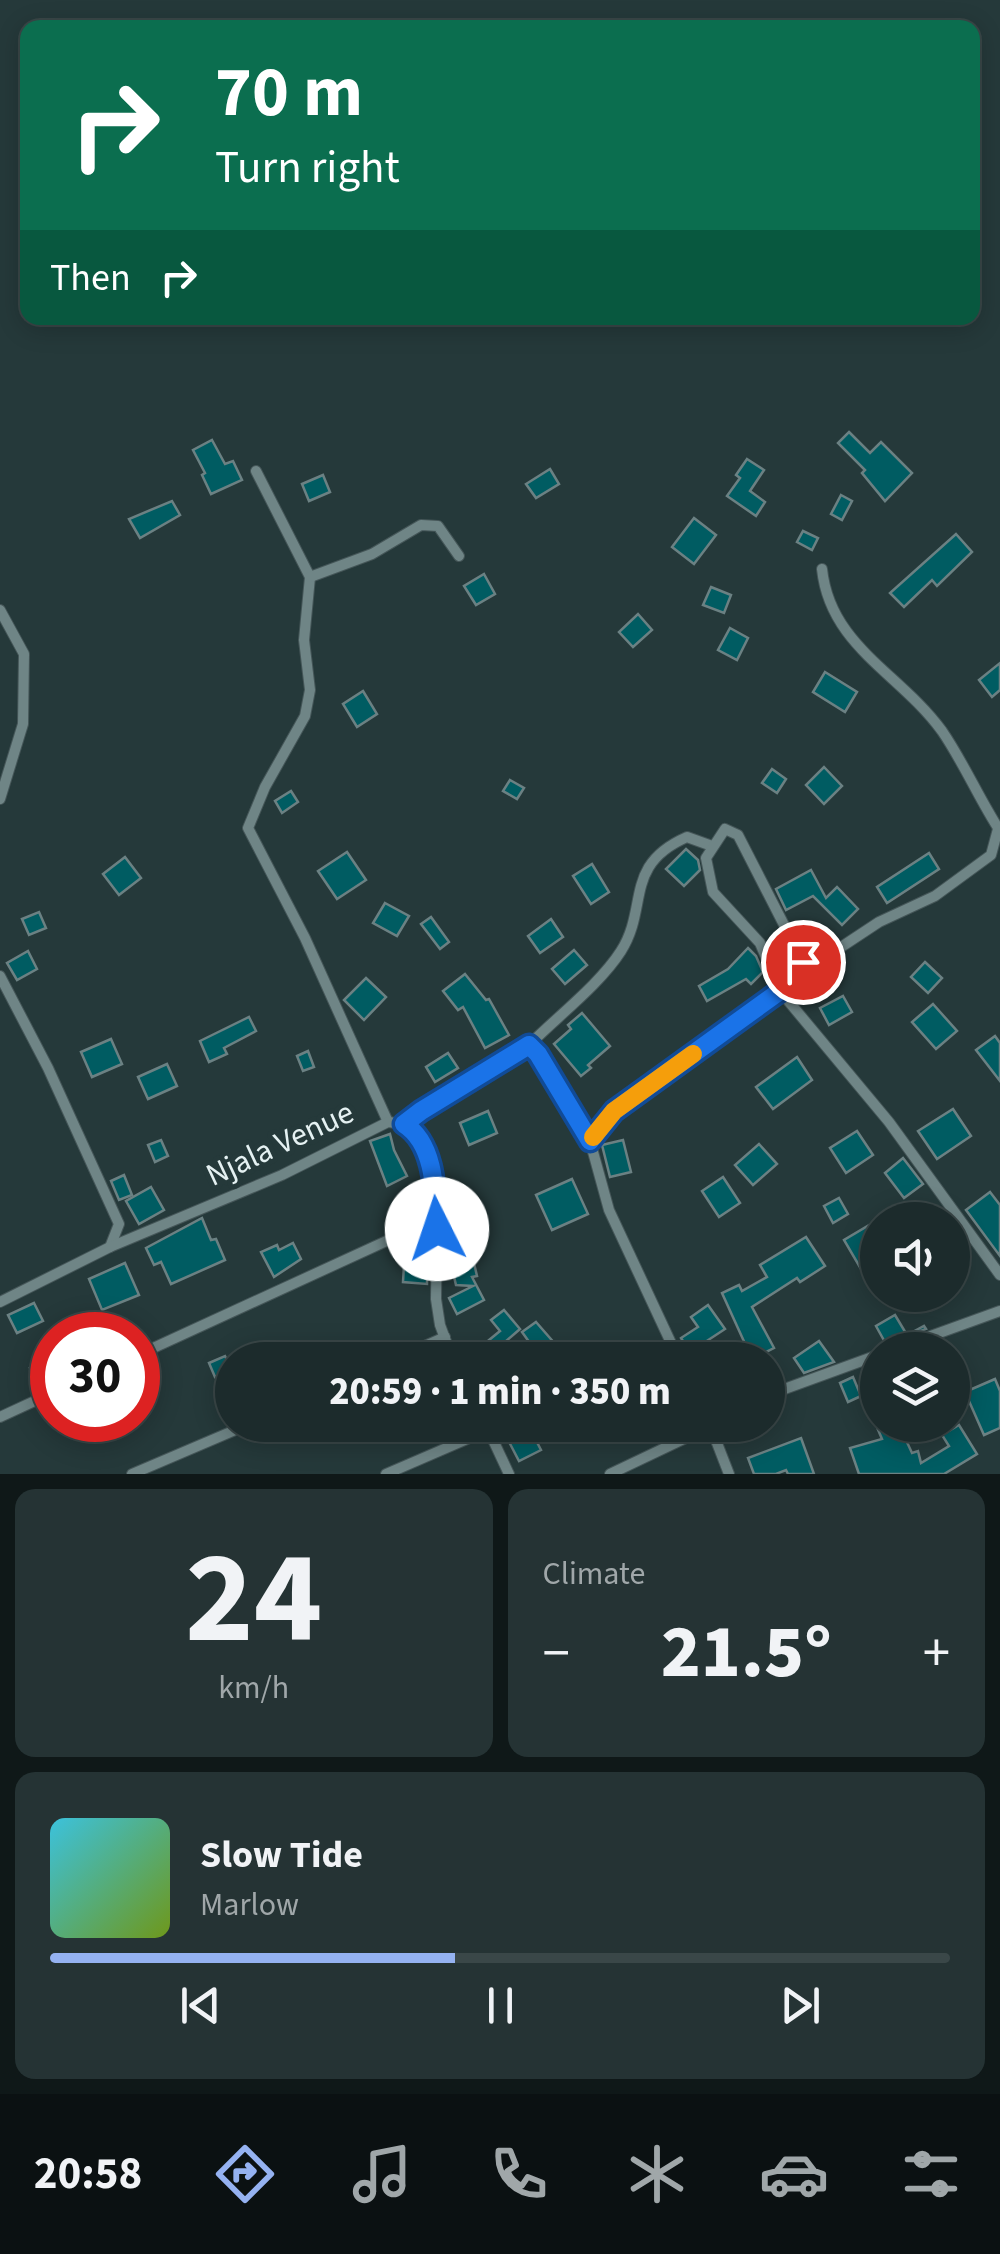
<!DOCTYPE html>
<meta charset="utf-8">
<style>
body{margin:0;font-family:"Source Sans 3",sans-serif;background:#253334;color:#f1f3f6;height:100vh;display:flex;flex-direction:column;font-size:38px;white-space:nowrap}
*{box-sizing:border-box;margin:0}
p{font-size:32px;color:#a0a7a9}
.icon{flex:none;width:55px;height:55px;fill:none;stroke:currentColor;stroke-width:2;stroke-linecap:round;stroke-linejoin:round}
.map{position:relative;height:1474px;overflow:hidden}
.details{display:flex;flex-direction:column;gap:15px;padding:15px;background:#0f1818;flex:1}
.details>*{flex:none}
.banner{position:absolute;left:20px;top:20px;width:960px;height:305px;border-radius:20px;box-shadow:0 5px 25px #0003,0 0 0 2px #3a4748;background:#0b6e4f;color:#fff;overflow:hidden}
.tools{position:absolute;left:860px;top:1202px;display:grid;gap:20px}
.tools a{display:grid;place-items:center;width:110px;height:110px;border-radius:50%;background:#1c2b2c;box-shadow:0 5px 25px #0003,0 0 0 2px #3a4748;font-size:50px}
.speed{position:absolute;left:30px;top:1312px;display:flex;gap:20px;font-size:50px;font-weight:700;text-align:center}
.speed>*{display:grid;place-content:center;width:130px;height:130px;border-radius:50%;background:#1c2b2c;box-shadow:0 5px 25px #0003,0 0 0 2px #3a4748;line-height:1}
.speed .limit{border:15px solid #d22;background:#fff;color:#111}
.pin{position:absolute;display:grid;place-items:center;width:85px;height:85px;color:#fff;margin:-42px;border:5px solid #fff;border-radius:50%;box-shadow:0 2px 10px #0007}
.me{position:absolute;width:110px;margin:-55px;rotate:356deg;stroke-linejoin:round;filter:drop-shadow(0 0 8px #0008)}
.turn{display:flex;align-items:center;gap:35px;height:210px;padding:0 30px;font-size:45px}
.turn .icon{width:130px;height:130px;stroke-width:2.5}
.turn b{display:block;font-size:70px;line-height:85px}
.then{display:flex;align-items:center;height:95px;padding:0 30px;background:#0003;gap:20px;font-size:38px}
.big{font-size:75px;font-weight:800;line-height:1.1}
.details .card{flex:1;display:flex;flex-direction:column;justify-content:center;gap:15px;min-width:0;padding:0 35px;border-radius:20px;background:#253334}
.details .dial{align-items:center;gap:0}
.dial b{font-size:130px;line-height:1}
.song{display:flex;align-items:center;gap:30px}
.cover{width:120px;height:120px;border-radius:15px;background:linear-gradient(135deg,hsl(190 70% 55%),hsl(80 70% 35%))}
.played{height:10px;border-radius:5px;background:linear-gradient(90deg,#95b2f1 45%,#3a4748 45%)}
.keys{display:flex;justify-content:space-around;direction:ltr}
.heat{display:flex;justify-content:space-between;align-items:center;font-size:55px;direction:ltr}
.details .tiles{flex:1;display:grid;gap:15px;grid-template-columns:1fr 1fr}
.card:last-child{grid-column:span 2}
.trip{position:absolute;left:215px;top:1342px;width:570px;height:100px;border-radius:50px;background:#1c2b2c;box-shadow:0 5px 25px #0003,0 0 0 2px #3a4748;font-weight:800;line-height:100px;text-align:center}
.tab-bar{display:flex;height:160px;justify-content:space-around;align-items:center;background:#0b1112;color:#a0a7a9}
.tab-bar .icon{width:70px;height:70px}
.tab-bar .on{color:#95b2f1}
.tab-bar b{font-size:45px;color:#f1f3f6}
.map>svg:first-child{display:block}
.building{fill:#005c62;stroke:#6b8183;stroke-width:2.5}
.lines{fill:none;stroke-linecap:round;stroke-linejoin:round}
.street-casing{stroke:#455658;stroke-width:12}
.street{stroke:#6f8586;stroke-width:10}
.route-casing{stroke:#114b97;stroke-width:25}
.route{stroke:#1a73e8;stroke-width:18}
.slow{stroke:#f59e0b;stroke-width:18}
.labels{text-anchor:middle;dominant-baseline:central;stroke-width:10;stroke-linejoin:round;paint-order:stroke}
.street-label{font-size:32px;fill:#e5f1f2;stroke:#25393a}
</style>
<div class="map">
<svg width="1000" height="1474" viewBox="0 0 1000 1474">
<rect width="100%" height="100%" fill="#25393a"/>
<g class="building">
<polygon points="849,432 870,453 881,442 912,473 885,501 862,473 865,470 838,443"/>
<polygon points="212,440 225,464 233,461 242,480 211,494 202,475 205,473 193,450"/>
<polygon points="747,459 764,470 750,491 765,502 756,516 727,496 740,478 736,475"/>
<polygon points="550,469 559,484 536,498 526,484"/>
<polygon points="323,475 330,492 309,501 302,484"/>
<polygon points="841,495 852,501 842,520 831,514"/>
<polygon points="172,501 180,515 140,538 129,519"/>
<polygon points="694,518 716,535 694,564 672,547"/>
<polygon points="803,531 818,538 812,550 797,542"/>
<polygon points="956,534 972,552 937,586 932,580 904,607 890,593"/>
<polygon points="484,574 495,594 476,605 464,586"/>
<polygon points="711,587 731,595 724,613 703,605"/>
<polygon points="638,614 652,630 633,647 619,632"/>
<polygon points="730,628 748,638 737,660 718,650"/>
<polygon points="1000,663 1000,690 992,697 979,680"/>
<polygon points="825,672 857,692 845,712 813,692"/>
<polygon points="363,691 377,714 357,727 343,704"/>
<polygon points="824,767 842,786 824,804 806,785"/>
<polygon points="772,769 786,779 777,793 762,783"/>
<polygon points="510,780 524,788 517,799 503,791"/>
<polygon points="291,791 298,802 282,813 275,801"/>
<polygon points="686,849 698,860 700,870 684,886 666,869"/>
<polygon points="347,852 366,880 337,899 318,871"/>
<polygon points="929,853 939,869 887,903 877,887"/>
<polygon points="125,857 141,878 119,895 103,874"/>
<polygon points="592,864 609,892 591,904 573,876"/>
<polygon points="811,870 826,898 837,887 858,909 842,925 813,896 786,910 776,889"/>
<polygon points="385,903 409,916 397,936 373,923"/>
<polygon points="39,912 46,928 29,935 22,919"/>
<polygon points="431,917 449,942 440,949 421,924"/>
<polygon points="551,919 563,937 540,953 528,936"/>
<polygon points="748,948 756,956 763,972 751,984 746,979 707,1001 699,986 728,969"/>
<polygon points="574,950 587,965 565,984 552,969"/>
<polygon points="28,951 37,969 17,980 7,963"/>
<polygon points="925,962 942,978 928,993 911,977"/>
<polygon points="465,974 486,1000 489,999 509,1035 485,1048 463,1007 458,1010 443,991"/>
<polygon points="366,978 386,997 364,1020 344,1000"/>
<polygon points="843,996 852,1012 829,1025 820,1008"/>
<polygon points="933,1004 957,1031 936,1049 912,1022"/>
<polygon points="582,1013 610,1046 588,1065 591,1068 581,1076 554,1044 571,1029 568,1025"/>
<polygon points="249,1017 256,1031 224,1048 227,1054 209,1062 200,1041"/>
<polygon points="995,1036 1000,1043 1000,1081 976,1050"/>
<polygon points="111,1039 122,1064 92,1077 81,1052"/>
<polygon points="308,1051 314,1067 303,1071 297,1056"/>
<polygon points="448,1053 458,1068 435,1082 426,1067"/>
<polygon points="797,1057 812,1080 773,1109 756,1087"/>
<polygon points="167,1064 177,1086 148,1099 138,1077"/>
<polygon points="953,1109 971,1136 937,1159 918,1131"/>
<polygon points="488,1111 497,1133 469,1145 460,1123"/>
<polygon points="857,1131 873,1155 846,1173 830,1148"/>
<polygon points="390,1134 394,1150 407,1176 387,1186 370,1141"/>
<polygon points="161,1140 168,1156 155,1162 148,1145"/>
<polygon points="623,1140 631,1172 610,1177 602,1145"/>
<polygon points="759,1144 777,1164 753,1185 735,1165"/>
<polygon points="903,1158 923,1184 904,1198 885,1173"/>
<polygon points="124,1175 132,1195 119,1200 111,1181"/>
<polygon points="723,1177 740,1203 719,1217 702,1191"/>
<polygon points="572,1179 588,1214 552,1230 536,1195"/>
<polygon points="151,1187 164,1210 139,1224 126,1201"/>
<polygon points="990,1192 1000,1205 1000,1256 966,1210"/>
<polygon points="839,1198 848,1214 833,1223 824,1206"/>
<polygon points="202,1218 211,1240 216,1239 225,1260 171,1284 161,1262 154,1265 146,1248"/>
<polygon points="871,1224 878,1235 878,1259 861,1269 844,1240"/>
<polygon points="806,1237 825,1266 800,1282 797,1278 752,1307 774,1348 752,1359 722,1293 739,1285 742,1291 767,1277 760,1265"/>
<polygon points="293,1243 301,1259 274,1277 261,1252 277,1245 279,1250"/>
<polygon points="405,1248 428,1249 427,1284 403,1282"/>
<polygon points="473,1259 477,1276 472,1277 484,1300 457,1314 449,1298 473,1286 456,1285 451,1264"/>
<polygon points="125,1263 139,1295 102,1310 89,1279"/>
<polygon points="34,1303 43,1321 17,1333 8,1315"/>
<polygon points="708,1305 725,1329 690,1352 681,1338 698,1327 691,1317"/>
<polygon points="504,1310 520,1329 498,1348 505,1360 495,1360 483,1345 500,1331 491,1320"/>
<polygon points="895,1315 907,1335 924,1326 926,1329 886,1344 876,1326"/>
<polygon points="536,1322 556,1345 561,1360 521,1360 535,1350 522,1332"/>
<polygon points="819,1341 834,1362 804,1373 794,1358"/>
<polygon points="279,1347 286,1360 255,1360"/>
<polygon points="52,1356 52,1379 40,1386 30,1368"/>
<polygon points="225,1356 232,1370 215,1377 209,1363"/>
<polygon points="853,1377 861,1396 848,1402 840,1383"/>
<polygon points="995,1379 1000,1391 1000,1428 984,1435 965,1392"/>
<polygon points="876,1425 899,1425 912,1453 918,1451 921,1463 949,1446 942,1435 959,1425 977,1454 944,1474 859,1474 850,1448 882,1439"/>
<polygon points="529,1427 541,1450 519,1461 507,1438"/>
<polygon points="801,1438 814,1474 788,1474 786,1470 776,1474 754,1474 748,1458"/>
</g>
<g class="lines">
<g class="street-casing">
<g id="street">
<polyline points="256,471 310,577 304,640 310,690 305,716 265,787 248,828 305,938 388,1122"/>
<path d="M822,569C830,646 900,673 942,731C964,763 979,799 1000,831"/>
<polyline points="310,577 372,554 421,525 438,526 459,556"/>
<polyline points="0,610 24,654 23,724 0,799"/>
<polyline points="803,962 820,961 879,922 935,896 991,855 998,829"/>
<polyline points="0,976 48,1068 119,1224 110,1247"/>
<path d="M529,1045C558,1016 600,984 621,951C649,907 623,865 687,837L712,846"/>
<polyline points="404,1124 438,1099 529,1045 538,1054 590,1141"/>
<polyline points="0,1302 110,1247 282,1175 388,1122 404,1124 416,1131 430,1163 437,1229 436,1299 440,1325 453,1360"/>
<polyline points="892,1350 1000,1311"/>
<polyline points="138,1355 393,1238 437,1229"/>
<polyline points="393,1360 445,1337"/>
<polyline points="679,1360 609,1210 590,1141 614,1111 780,991 803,962 738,835 725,829 706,858 713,892 760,943 780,991 889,1122 1000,1275"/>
<polyline points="768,1395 878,1355"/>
<polyline points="0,1417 52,1393"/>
<polyline points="486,1425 509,1474"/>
<polyline points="710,1425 729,1474"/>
<polyline points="132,1474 247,1425"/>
<polyline points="386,1474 488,1430"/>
<polyline points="610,1474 713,1425"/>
</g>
</g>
<use href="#street" class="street"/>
</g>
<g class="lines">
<g class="route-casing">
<path id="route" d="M437,1229C435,1195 436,1144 404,1124L421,1111L529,1045L538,1054L590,1141L614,1111L780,991L803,962"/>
</g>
<use href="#route" class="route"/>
<polyline class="slow" points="593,1137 614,1111 693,1054"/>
</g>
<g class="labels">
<g class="street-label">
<text transform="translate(280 1144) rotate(-25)">Njala Venue</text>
</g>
</g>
</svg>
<div class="tools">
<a><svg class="icon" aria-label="sound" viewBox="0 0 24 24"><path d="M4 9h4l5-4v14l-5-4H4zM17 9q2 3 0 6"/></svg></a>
<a><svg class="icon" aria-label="layers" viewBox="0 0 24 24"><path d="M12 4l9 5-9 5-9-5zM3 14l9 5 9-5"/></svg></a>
</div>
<div class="speed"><div class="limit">30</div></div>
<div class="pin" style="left:803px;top:962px;background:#d93025"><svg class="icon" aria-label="arrive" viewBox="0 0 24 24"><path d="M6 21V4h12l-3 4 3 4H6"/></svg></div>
<svg class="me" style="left:437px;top:1229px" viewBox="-20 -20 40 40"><circle r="19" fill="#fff"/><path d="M0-13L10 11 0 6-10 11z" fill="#1a73e8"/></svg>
<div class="trip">20:59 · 1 min · 350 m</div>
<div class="banner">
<div class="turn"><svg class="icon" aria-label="right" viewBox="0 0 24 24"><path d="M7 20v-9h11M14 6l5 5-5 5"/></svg><div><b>70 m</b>Turn right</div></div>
<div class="then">Then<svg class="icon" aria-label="right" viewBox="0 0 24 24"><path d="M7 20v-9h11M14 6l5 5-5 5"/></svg></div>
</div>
</div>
<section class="details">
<div class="tiles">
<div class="card dial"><b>24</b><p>km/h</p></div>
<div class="card"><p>Climate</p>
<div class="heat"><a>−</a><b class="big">21.5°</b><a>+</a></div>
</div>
<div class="card">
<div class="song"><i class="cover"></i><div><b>Slow Tide</b><p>Marlow</p></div></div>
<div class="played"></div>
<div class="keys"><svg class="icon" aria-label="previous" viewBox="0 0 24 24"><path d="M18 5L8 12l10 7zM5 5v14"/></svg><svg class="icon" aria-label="pause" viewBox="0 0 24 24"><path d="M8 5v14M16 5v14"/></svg><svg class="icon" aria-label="next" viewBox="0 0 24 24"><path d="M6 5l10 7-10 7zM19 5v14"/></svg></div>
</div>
</div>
</section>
<nav class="tab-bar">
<b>20:58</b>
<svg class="icon on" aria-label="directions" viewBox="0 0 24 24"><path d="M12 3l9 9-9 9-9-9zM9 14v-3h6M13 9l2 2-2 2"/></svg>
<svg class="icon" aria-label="music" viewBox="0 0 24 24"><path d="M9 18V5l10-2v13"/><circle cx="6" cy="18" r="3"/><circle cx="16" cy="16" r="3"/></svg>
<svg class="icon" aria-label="phone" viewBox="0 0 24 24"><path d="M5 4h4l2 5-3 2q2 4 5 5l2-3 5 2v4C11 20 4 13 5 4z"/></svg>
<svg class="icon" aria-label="climate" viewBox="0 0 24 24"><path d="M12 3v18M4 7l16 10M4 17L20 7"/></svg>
<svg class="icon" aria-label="car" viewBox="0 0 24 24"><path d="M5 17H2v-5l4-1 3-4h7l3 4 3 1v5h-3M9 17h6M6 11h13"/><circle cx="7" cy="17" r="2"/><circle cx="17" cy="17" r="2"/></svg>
<svg class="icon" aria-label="filters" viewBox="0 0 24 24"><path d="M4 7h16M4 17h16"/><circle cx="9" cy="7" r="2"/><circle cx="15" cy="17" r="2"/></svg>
</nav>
